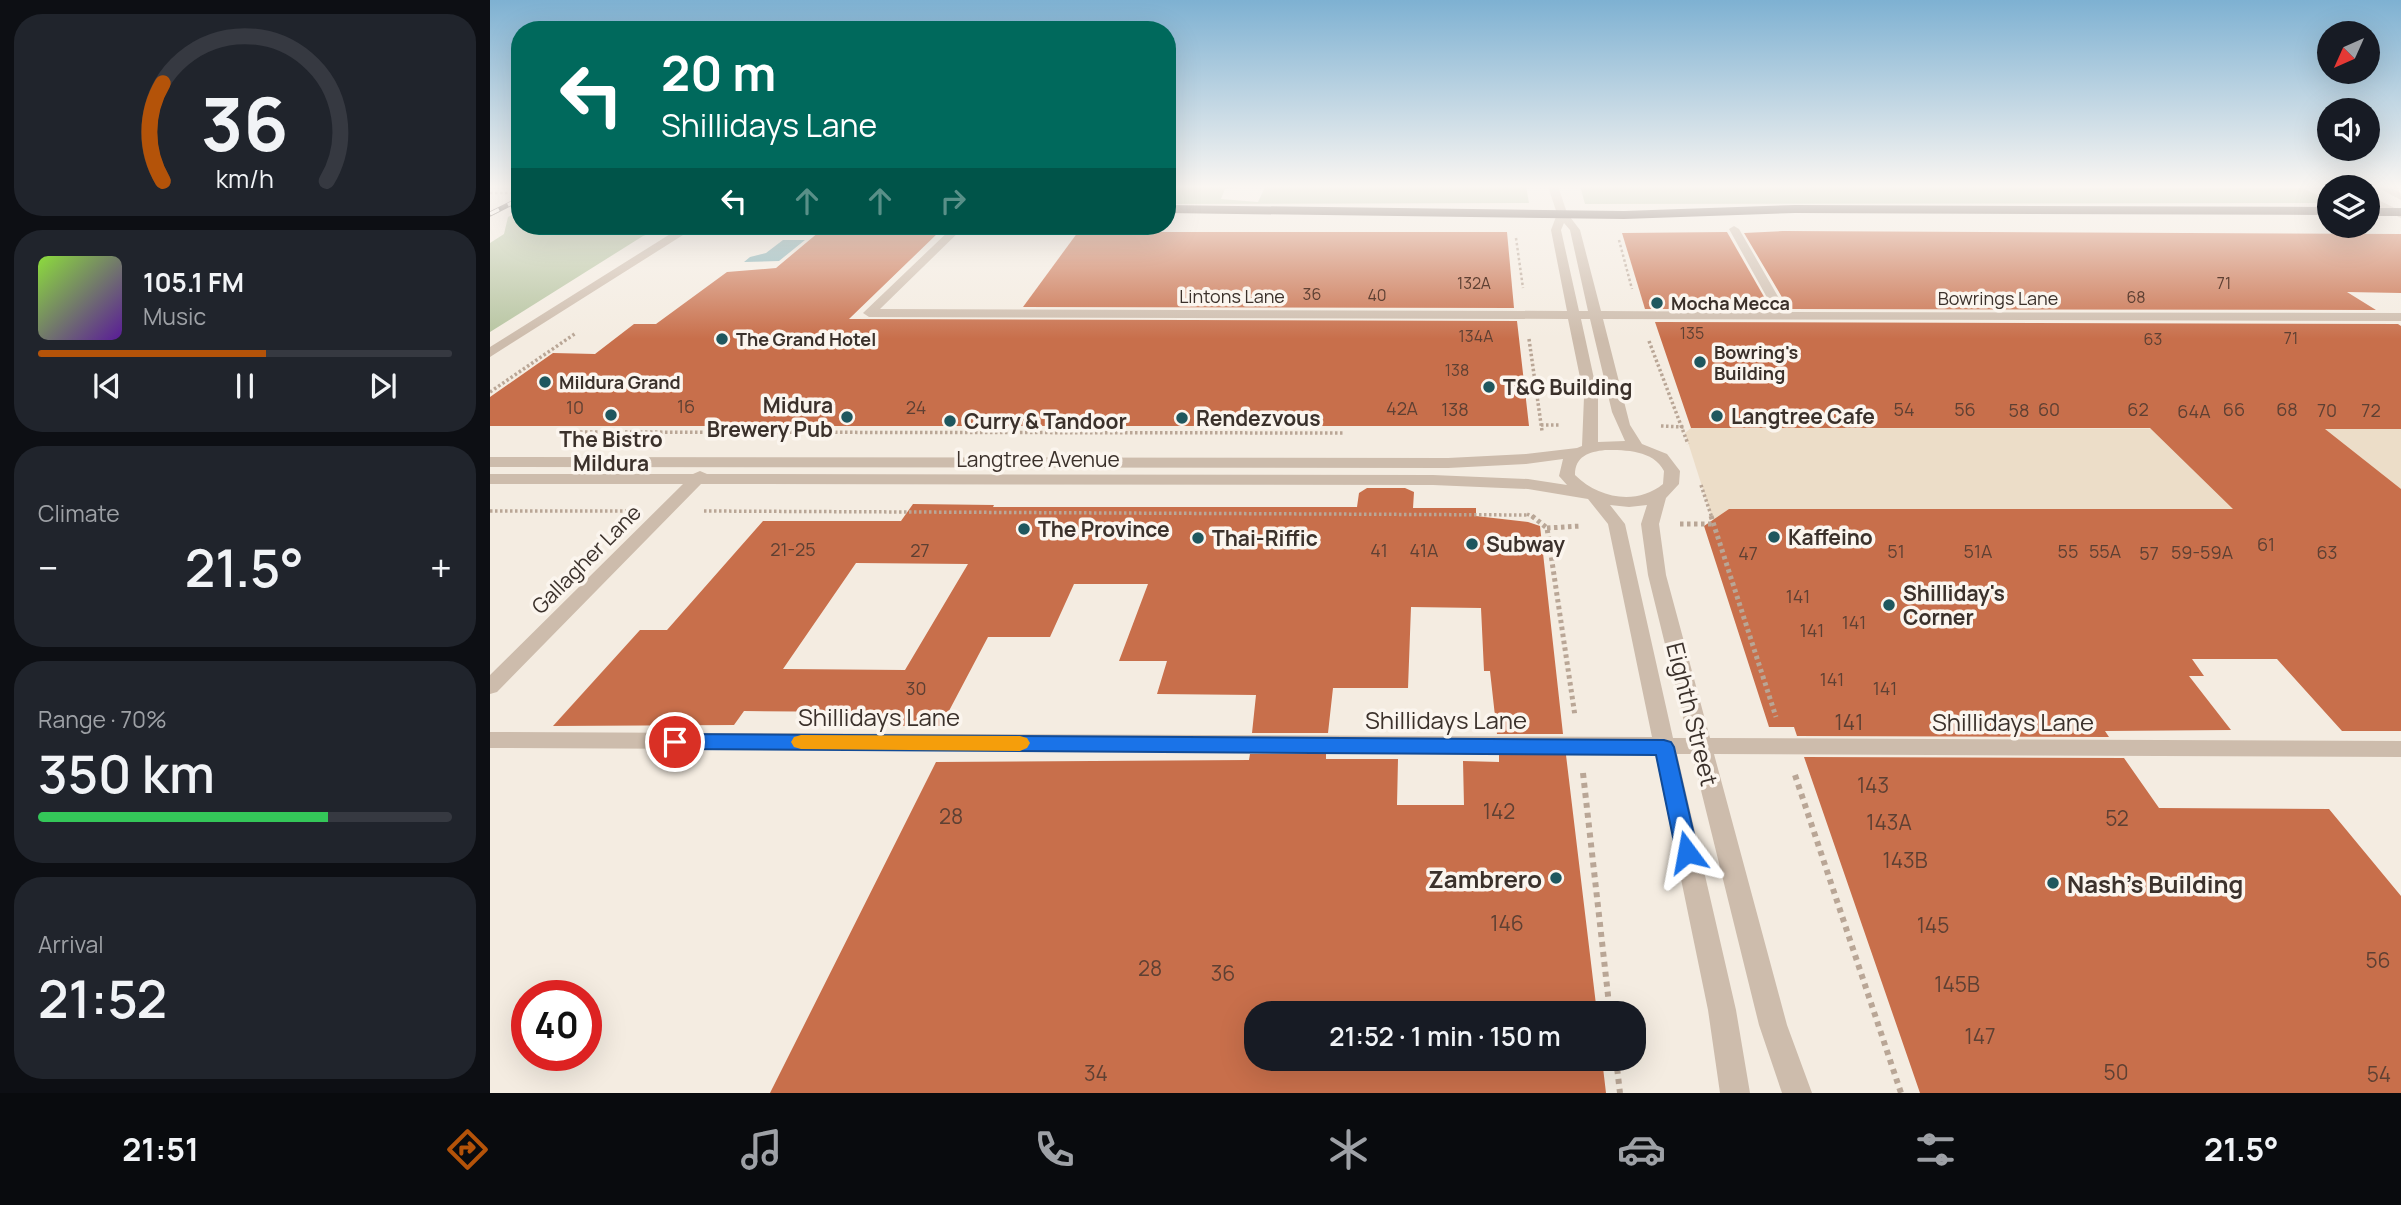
<!DOCTYPE html>
<meta charset="utf-8">
<style>
body{margin:0;font-family:Manrope,sans-serif;background:#20242c;color:#f1f3f6;height:100vh;display:flex;flex-direction:column;font-size:26px;white-space:nowrap}
*{box-sizing:border-box;margin:0}
p{font-size:23px;color:#9ea1a6}
.icon{flex:none;width:38px;height:38px;fill:none;stroke:currentColor;stroke-width:2;stroke-linecap:round;stroke-linejoin:round}
.map{position:relative;flex:1;overflow:hidden}
.sheet{display:flex;flex-direction:column;gap:14px;padding:14px;background:#0d0f14;width:490px}
.sheet>*{flex:none}
.guide{position:absolute;left:21px;top:21px;width:665px;height:214px;border-radius:28px;box-shadow:0 7px 28px #0002;background:#00695c;color:#fff;overflow:hidden}
.needle{width:46px;rotate:225deg}
.controls{position:absolute;left:1827px;top:21px;display:grid;gap:14px}
.controls a{display:grid;place-items:center;width:63px;height:63px;border-radius:50%;background:#171b24;box-shadow:0 7px 28px #0002;font-size:35px}
.speed{position:absolute;left:21px;top:980px;display:flex;gap:14px;font-size:35px;font-weight:700;text-align:center}
.speed>*{display:grid;place-content:center;width:91px;height:91px;border-radius:50%;background:#171b24;box-shadow:0 7px 28px #0002;line-height:1}
.speed .limit{border:10px solid #d22;background:#fff;color:#111}
.pin{position:absolute;display:grid;place-items:center;width:60px;height:60px;color:#fff;margin:-30px;border:4px solid #fff;border-radius:50%;box-shadow:0 2px 7px #0007}
.me{position:absolute;width:77px;margin:-38px;rotate:347deg;stroke-linejoin:round;filter:drop-shadow(0 0 5px #0008)}
.turn{display:flex;align-items:center;gap:24px;height:147px;padding:0 35px;font-size:32px}
.turn .icon{width:91px;height:91px;stroke-width:2.5}
.turn b{display:block;font-size:49px;line-height:60px}
.lanes{display:flex;align-items:center;height:66px;padding:0 35px;background:#0003;justify-content:center;gap:35px;direction:ltr}
.lanes .off{opacity:.35}
.big{font-size:52px;font-weight:600;line-height:1.1}
.sheet .card{flex:1;display:flex;flex-direction:column;justify-content:center;gap:10px;min-width:0;padding:0 24px;border-radius:28px;background:#20242c}
.sheet .dial{align-items:center;gap:0}
.dial svg{height:182px;overflow:visible;fill:none;stroke:#363941;stroke-width:7;stroke-linecap:round;text-anchor:middle}
.dial text{fill:#f1f3f6;stroke:none}
.song{display:flex;align-items:center;gap:21px}
.cover{width:84px;height:84px;border-radius:10px;background:linear-gradient(135deg,hsl(90 70% 55%),hsl(270 70% 35%))}
.played{height:7px;border-radius:4px;background:linear-gradient(90deg,#b45309 55%,#363941 55%)}
.keys{display:flex;justify-content:space-around;direction:ltr}
.heat{display:flex;justify-content:space-between;align-items:center;font-size:38px;direction:ltr}
.charge{height:10px;border-radius:5px;background:linear-gradient(90deg,#34c759 70%,#363941 0)}
.trip{position:absolute;left:754px;top:1001px;width:402px;height:70px;border-radius:28px;background:#171b24;box-shadow:0 7px 28px #0002;font-weight:600;line-height:70px;text-align:center}
.tabs{display:flex;height:112px;justify-content:space-around;align-items:center;background:#090b0e;color:#9ea1a6}
.tabs .icon{width:49px;height:49px}
.tabs .active{color:#b45309}
.tabs b{font-size:32px;color:#f1f3f6}
main{display:flex;flex:1;min-height:0}
.map>svg:first-child{display:block}
.green{fill:#b6c4a0;fill-rule:evenodd}
.plaza{fill:#ecddc8}
.water{fill:#7fadb2}
.building{fill:#c86f4b;fill-rule:evenodd}
.lines{fill:none;stroke-linecap:round;stroke-linejoin:round}
.path-far3{stroke:#b9a696;stroke-width:2.5;stroke-dasharray:2.5 2.5;stroke-linecap:butt}
.path-far2{stroke:#b9a696;stroke-width:3.5;stroke-dasharray:2.5 2.5;stroke-linecap:butt}
.path-far1{stroke:#b9a696;stroke-width:5;stroke-dasharray:3.5 3.5;stroke-linecap:butt}
.path{stroke:#b9a696;stroke-width:6;stroke-dasharray:5 5;stroke-linecap:butt}
.minor{fill:#cdbcac;fill-rule:evenodd}
.highway{fill:#5c4b42;fill-rule:evenodd}
.rail-casing{stroke:#3b312b;stroke-width:5}
.rail{stroke:#fbf5ee;stroke-width:3.5;stroke-dasharray:10;stroke-linecap:butt}
.route{fill:#1a73e8;stroke:#114b97;stroke-width:2}
.slow{fill:#f59e0b}
.poi-dot{fill:#1f575e;stroke:#fbf5ee;stroke-width:2.5}
.labels{text-anchor:middle;dominant-baseline:central;stroke-width:7;stroke-linejoin:round;paint-order:stroke}
.far-number-label{font-size:16px;fill:#5e4033}
.far-street-label{font-size:18px;fill:#3b312b;stroke:#fbf5ee}
.far-poi-label{font-size:18px;font-weight:bold;fill:#3b312b;stroke:#fbf5ee;text-anchor:start}
.number-label{font-size:18px;fill:#5e4033}
.poi-label{font-size:21px;font-weight:bold;fill:#3b312b;stroke:#fbf5ee;text-anchor:start}
.street-label{font-size:21px;fill:#3b312b;stroke:#fbf5ee}
.near-number-label{font-size:21px;fill:#5e4033}
.near-street-label{font-size:24px;fill:#3b312b;stroke:#fbf5ee}
.near-poi-label{font-size:24px;font-weight:bold;fill:#3b312b;stroke:#fbf5ee;text-anchor:end}
</style>
<main>
<section class="sheet">
<div class="card dial"><svg viewBox="0 0 100 80">
<path d="M14 69A42 42 0 1 1 86 69"/>
<path d="M14 69A42 42 0 0 1 14 26" stroke="#b45309"/>
<text x="50" y="56" font-size="32" font-weight="700">36</text>
<text x="50" y="72" font-size="11">km/h</text>
</svg></div>
<div class="card">
<div class="song"><i class="cover"></i><div><b>105.1 FM</b><p>Music</p></div></div>
<div class="played"></div>
<div class="keys"><svg class="icon" aria-label="previous" viewBox="0 0 24 24"><path d="M18 5L8 12l10 7zM5 5v14"/></svg><svg class="icon" aria-label="pause" viewBox="0 0 24 24"><path d="M8 5v14M16 5v14"/></svg><svg class="icon" aria-label="next" viewBox="0 0 24 24"><path d="M6 5l10 7-10 7zM19 5v14"/></svg></div>
</div>
<div class="card"><p>Climate</p>
<div class="heat"><a>−</a><b class="big">21.5°</b><a>+</a></div>
</div>
<div class="card"><p>Range · 70%</p><b class="big">350 km</b><div class="charge"></div></div>
<div class="card"><p>Arrival</p><b class="big">21:52</b></div>
</section>
<div class="map">
<svg width="1911" height="1093" viewBox="0 0 1911 1093">
<rect width="100%" height="100%" fill="#f4ece1"/>
<g class="green">
<path d="M677,186H1036L1039,203L677,204ZM764,186L775,187L768,202L731,199L735,189Z"/>
<polygon points="1090,186 1813,188 1839,201 1839,203 1099,204 1095,204"/>
<polygon points="30,211 30,226 178,226 153,236 0,332 0,243 14,234 18,217"/>
</g>
<polygon class="plaza" points="1201,428 1911,429 1911,522 1224,524 1195,433"/>
<polygon class="water" points="293,240 315,240 289,261 254,262 260,257 276,253"/>
<g class="building">
<polygon points="1293,231 1911,234 1911,293 1857,292 1886,310 1299,309 1254,233"/>
<polygon points="329,232 449,232 359,319 1027,321 1039,426 0,426 0,397 63,353 105,354 144,324 166,324 237,272 286,268"/>
<polygon points="588,232 1017,232 1024,308 533,307"/>
<polygon points="1237,232 1281,309 1155,309 1132,233"/>
<polygon points="1165,322 1908,324 1911,326 1911,429 1835,429 1911,489 1911,731 1852,731 1787,659 1702,659 1714,676 1699,676 1741,730 1615,731 1619,737 1307,736 1304,727 1279,727 1214,526 1239,509 1743,509 1660,428 1201,428"/>
<path d="M877,488H915L924,492L923,508H986V516L1038,522L1050,526L1073,734H1007L1000,671H994L991,608L921,607L918,688H843L838,733H762L766,695L667,694L677,661H629L658,584H584L560,637H498L451,726H375L383,712L254,711L244,725L63,726L150,630H177L273,521H411L423,504L504,505L503,507H867L869,493ZM366,563L478,564L415,670L293,669Z"/>
<polygon points="760,754 836,754 836,759 908,759 907,805 974,805 973,761 1009,762 1009,755 1076,755 1107,1013 766,1013 766,1059 1112,1059 1116,1093 280,1093 446,762 759,760"/>
<polygon points="1314,757 1634,758 1669,808 1839,809 1911,896 1911,1093 1430,1093"/>
</g>
<g class="lines">
<g class="path-far3">
<polyline points="0,193 30,193"/>
<polyline points="494,229 664,230"/>
<polyline points="242,230 430,229"/>
<polyline points="1026,238 1033,288"/>
<polyline points="1129,240 1142,289"/>
</g>
<g class="path-far2">
<polyline points="1039,339 1052,431"/>
<polyline points="1159,341 1198,444"/>
<polyline points="0,392 86,333"/>
<polyline points="1051,425 1071,425"/>
<polyline points="1171,426 1194,427"/>
<polyline points="75,432 854,433"/>
<polyline points="1211,485 1222,518"/>
<polyline points="0,511 136,511"/>
<polyline points="214,511 1037,515"/>
<polyline points="1037,514 1045,518"/>
</g>
<g class="path-far1">
<polyline points="1042,516 1057,528 1085,716"/>
<polyline points="1221,516 1286,717"/>
<polyline points="1190,524 1224,524"/>
<polyline points="1057,528 1091,526"/>
</g>
<g class="path">
<polyline points="1093,773 1120,1013"/>
<polyline points="1305,775 1411,1093"/>
<polyline points="1126,1059 1130,1093"/>
</g>
<g class="minor">
<path d="M1058,186H1068L1077,213L1090,230L1111,311L1285,312L1239,229L1244,226L1249,229L1297,312L1911,313V321L1113,319L1140,425L1152,444L1177,454L1190,471L1189,484L1176,498L1169,524L1176,575L1220,738L1911,741V757L1224,754L1297,1025L1322,1093H1292L1269,1025L1202,754H1187L1246,1010L1260,1093H1230L1218,1010L1165,753L0,748V732L1162,737L1118,524L1098,499L1038,489L943,485L211,484L7,692L0,694V675L193,484H0V474H203L210,471L217,474L943,475L1038,479L1077,485L1069,476L1073,459L1036,464L958,468L0,467V457L958,458L1036,454L1087,448L1092,446L1094,397L1078,319L379,317L373,313L464,226H475L390,309L1077,311L1061,230L1067,214ZM1074,223L1080,230L1098,311H1089L1071,230ZM1091,319H1100L1122,412L1135,441L1108,442V397ZM1115,450C1136,450 1163,450 1174,471L1173,484C1146,506 1108,498 1085,475C1085,456 1099,452 1115,450ZM1120,505L1139,507L1157,505L1151,524L1158,575L1198,738H1183L1135,524Z"/>
<polygon points="1848,186 1860,186 1861,187 1849,187"/>
<polygon points="1885,186 1897,186 1911,193 1911,200"/>
<polygon points="1878,195 1911,211 1911,218 1878,202"/>
<polygon points="193,226 224,226 193,235 0,357 0,347"/>
</g>
<g class="highway">
<polygon points="677,205 1134,211 1305,205 1839,207 1839,215 1305,213 1134,219 677,213"/>
<rect x="1878" y="208" width="33" height="8"/>
</g>
<g class="rail-casing">
<polyline id="rail" points="0,214 30,199"/>
</g>
<use href="#rail" class="rail"/>
</g>
<linearGradient id="sky" x2="0" y2="1"><stop stop-color="#7eb1d2"/><stop offset="0.55" stop-color="#faf6f2"/><stop offset="1" stop-color="#faf6f2" stop-opacity="0"/></linearGradient>
<rect width="1911" height="339" fill="url(#sky)"/>
<polygon class="route" points="185,734 1174,740 1181,742 1184,747 1208,852 1205,859 1197,861 1190,859 1186,852 1166,755 185,749 178,747 175,742 178,737"/>
<polygon class="slow" points="311,735 530,736 537,738 540,743 537,748 530,751 311,749 304,747 301,742 304,737"/>
<g class="poi-dot">
<circle cx="1167" cy="303" r="7"/>
<circle cx="232" cy="339" r="7"/>
<circle cx="1210" cy="362" r="7"/>
<circle cx="55" cy="382" r="7"/>
<circle cx="999" cy="387" r="7"/>
<circle cx="121" cy="415" r="7"/>
<circle cx="1227" cy="416" r="7"/>
<circle cx="357" cy="417" r="7"/>
<circle cx="692" cy="418" r="7"/>
<circle cx="460" cy="421" r="7"/>
<circle cx="534" cy="529" r="7"/>
<circle cx="1284" cy="537" r="7"/>
<circle cx="708" cy="538" r="7"/>
<circle cx="982" cy="544" r="7"/>
<circle cx="1399" cy="605" r="7"/>
<circle cx="1066" cy="878" r="7"/>
<circle cx="1563" cy="883" r="7"/>
</g>
<g class="labels">
<g class="far-number-label">
<text x="984" y="283">132A</text>
<text x="1734" y="283">71</text>
<text x="822" y="294">36</text>
<text x="887" y="295">40</text>
<text x="1646" y="297">68</text>
<text x="1202" y="333">135</text>
<text x="986" y="336">134A</text>
<text x="1801" y="338">71</text>
<text x="1663" y="339">63</text>
<text x="967" y="370">138</text>
</g>
<g class="far-street-label">
<text x="742" y="296">Lintons Lane</text>
<text x="1508" y="298">Bowrings Lane</text>
</g>
<g class="far-poi-label">
<text x="1181" y="303">Mocha Mecca</text>
<text x="246" y="339">The Grand Hotel</text>
<text x="1224" y="352">Bowring's<tspan x="1224" dy="21">Building</tspan></text>
<text x="69" y="382">Mildura Grand</text>
</g>
<g class="number-label">
<text x="196" y="406">16</text>
<text x="85" y="407">10</text>
<text x="426" y="407">24</text>
<text x="912" y="408">42A</text>
<text x="965" y="409">138</text>
<text x="1414" y="409">54</text>
<text x="1475" y="409">56</text>
<text x="1559" y="409">60</text>
<text x="1648" y="409">62</text>
<text x="1744" y="409">66</text>
<text x="1797" y="409">68</text>
<text x="1529" y="410">58</text>
<text x="1837" y="410">70</text>
<text x="1881" y="410">72</text>
<text x="1704" y="411">64A</text>
<text x="1776" y="544">61</text>
<text x="303" y="549">21-25</text>
<text x="430" y="550">27</text>
<text x="889" y="550">41</text>
<text x="934" y="550">41A</text>
<text x="1406" y="551">51</text>
<text x="1488" y="551">51A</text>
<text x="1578" y="551">55</text>
<text x="1615" y="551">55A</text>
<text x="1712" y="552">59-59A</text>
<text x="1837" y="552">63</text>
<text x="1258" y="553">47</text>
<text x="1659" y="553">57</text>
<text x="1308" y="596">141</text>
<text x="1364" y="622">141</text>
<text x="1322" y="630">141</text>
<text x="1342" y="679">141</text>
<text x="426" y="688">30</text>
<text x="1395" y="688">141</text>
</g>
<g class="poi-label">
<text x="1013" y="387">T&amp;G Building</text>
<text x="343" y="405" text-anchor="end">Midura<tspan x="343" dy="24">Brewery Pub</tspan></text>
<text x="1241" y="416">Langtree Cafe</text>
<text x="706" y="418">Rendezvous</text>
<text x="474" y="421">Curry &amp; Tandoor</text>
<text x="121" y="439" text-anchor="middle">The Bistro<tspan x="121" dy="24">Mildura</tspan></text>
<text x="548" y="529">The Province</text>
<text x="1298" y="537">Kaffeino</text>
<text x="722" y="538">Thai-Riffic</text>
<text x="996" y="544">Subway</text>
<text x="1413" y="593">Shilliday's<tspan x="1413" dy="24">Corner</tspan></text>
</g>
<g class="street-label">
<text x="548" y="459">Langtree Avenue</text>
<text transform="translate(96 559) rotate(-45)">Gallagher Lane</text>
</g>
<g class="near-number-label">
<text x="1359" y="722">141</text>
<text x="1383" y="785">143</text>
<text x="1009" y="811">142</text>
<text x="461" y="816">28</text>
<text x="1627" y="818">52</text>
<text x="1399" y="822">143A</text>
<text x="1415" y="860">143B</text>
<text x="1017" y="923">146</text>
<text x="1443" y="925">145</text>
<text x="1888" y="960">56</text>
<text x="660" y="968">28</text>
<text x="733" y="973">36</text>
<text x="1467" y="984">145B</text>
<text x="1490" y="1036">147</text>
<text x="1626" y="1072">50</text>
<text x="606" y="1073">34</text>
<text x="1889" y="1074">54</text>
</g>
<g class="near-street-label">
<text transform="translate(1203 714) rotate(76)">Eighth Street</text>
<text x="389" y="716">Shillidays Lane</text>
<text x="956" y="719">Shillidays Lane</text>
<text x="1523" y="721">Shillidays Lane</text>
</g>
<g class="near-poi-label">
<text x="1052" y="878">Zambrero</text>
<text x="1577" y="883" text-anchor="start">Nash's Building</text>
</g>
</g>
</svg>
<div class="controls">
<a><svg class="needle" viewBox="-14 -14 28 28"><path d="M0-13l5 13h-10z" fill="#e53935"/><path d="M0 13l5-13h-10z" fill="#9ea1a6"/></svg></a>
<a><svg class="icon" aria-label="sound" viewBox="0 0 24 24"><path d="M4 9h4l5-4v14l-5-4H4zM17 9q2 3 0 6"/></svg></a>
<a><svg class="icon" aria-label="layers" viewBox="0 0 24 24"><path d="M12 4l9 5-9 5-9-5zM3 14l9 5 9-5"/></svg></a>
</div>
<div class="speed"><div class="limit">40</div></div>
<div class="pin" style="left:185px;top:742px;background:#d93025"><svg class="icon" aria-label="arrive" viewBox="0 0 24 24"><path d="M6 21V4h12l-3 4 3 4H6"/></svg></div>
<svg class="me" style="left:1197px;top:852px" viewBox="-20 -20 40 40"><path d="M0-17L14 15 0 8-14 15z" fill="#1a73e8" stroke="#fff" stroke-width="4"/></svg>
<div class="trip">21:52 · 1 min · 150 m</div>
<div class="guide">
<div class="turn"><svg class="icon" aria-label="left" viewBox="0 0 24 24"><path d="M17 20v-9H6M10 6l-5 5 5 5"/></svg><div><b>20 m</b>Shillidays Lane</div></div>
<div class="lanes"><svg class="icon" aria-label="left" viewBox="0 0 24 24"><path d="M17 20v-9H6M10 6l-5 5 5 5"/></svg><svg class="icon off" aria-label="ahead" viewBox="0 0 24 24"><path d="M12 20V5M6 11l6-6 6 6"/></svg><svg class="icon off" aria-label="ahead" viewBox="0 0 24 24"><path d="M12 20V5M6 11l6-6 6 6"/></svg><svg class="icon off" aria-label="right" viewBox="0 0 24 24"><path d="M7 20v-9h11M14 6l5 5-5 5"/></svg></div>
</div>
</div>
</main>
<nav class="tabs">
<b>21:51</b>
<svg class="icon active" aria-label="directions" viewBox="0 0 24 24"><path d="M12 3l9 9-9 9-9-9zM9 14v-3h6M13 9l2 2-2 2"/></svg>
<svg class="icon" aria-label="music" viewBox="0 0 24 24"><path d="M9 18V5l10-2v13"/><circle cx="6" cy="18" r="3"/><circle cx="16" cy="16" r="3"/></svg>
<svg class="icon" aria-label="phone" viewBox="0 0 24 24"><path d="M5 4h4l2 5-3 2q2 4 5 5l2-3 5 2v4C11 20 4 13 5 4z"/></svg>
<svg class="icon" aria-label="climate" viewBox="0 0 24 24"><path d="M12 3v18M4 7l16 10M4 17L20 7"/></svg>
<svg class="icon" aria-label="car" viewBox="0 0 24 24"><path d="M5 17H2v-5l4-1 3-4h7l3 4 3 1v5h-3M9 17h6M6 11h13"/><circle cx="7" cy="17" r="2"/><circle cx="17" cy="17" r="2"/></svg>
<svg class="icon" aria-label="filters" viewBox="0 0 24 24"><path d="M4 7h16M4 17h16"/><circle cx="9" cy="7" r="2"/><circle cx="15" cy="17" r="2"/></svg>
<b>21.5°</b>
</nav>
